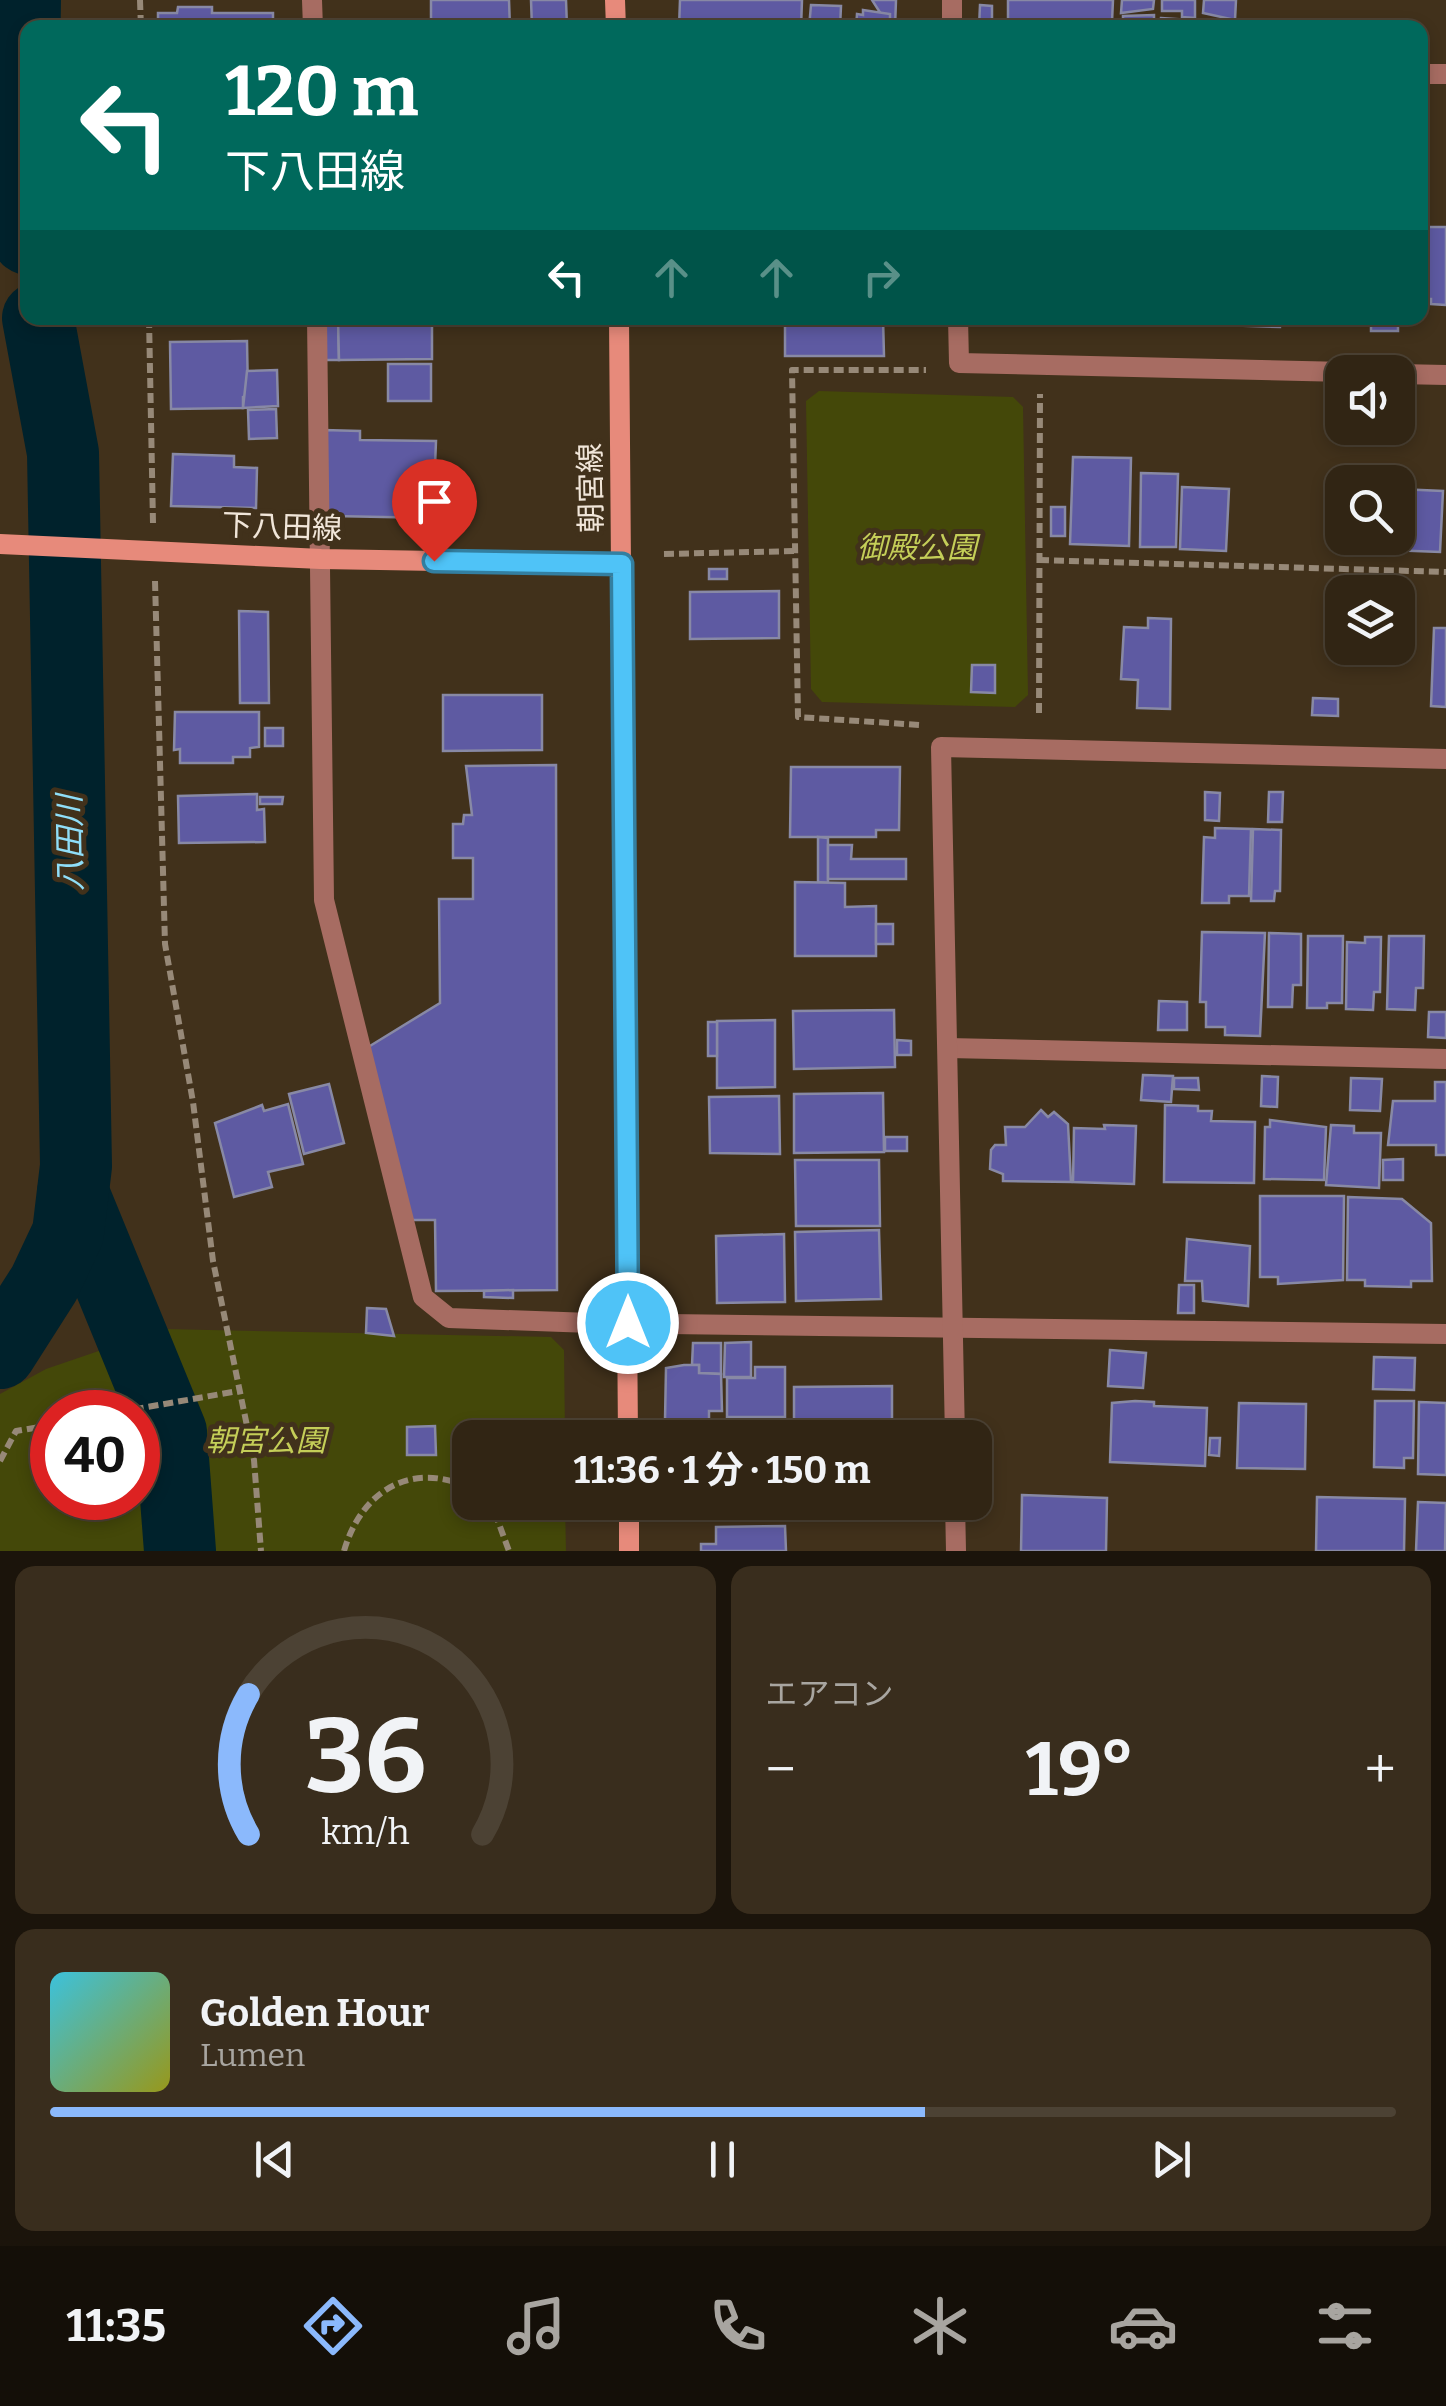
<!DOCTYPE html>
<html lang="ja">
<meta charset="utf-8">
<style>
body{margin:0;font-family:Bitter,"Noto Sans JP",serif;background:#392d1d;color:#f1f3f6;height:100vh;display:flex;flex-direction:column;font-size:38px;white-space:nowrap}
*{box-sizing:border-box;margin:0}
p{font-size:32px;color:#a8a5a0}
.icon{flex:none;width:55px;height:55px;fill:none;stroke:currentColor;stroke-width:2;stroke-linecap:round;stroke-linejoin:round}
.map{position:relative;height:1551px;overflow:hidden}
.sheet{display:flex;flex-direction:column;gap:15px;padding:15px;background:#1b140b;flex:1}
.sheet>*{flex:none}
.banner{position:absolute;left:20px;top:20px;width:1408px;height:305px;border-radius:20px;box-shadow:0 5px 15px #0003,0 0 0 2px #4c4234;background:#00695c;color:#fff;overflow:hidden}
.fabs{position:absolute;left:1325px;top:355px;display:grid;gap:20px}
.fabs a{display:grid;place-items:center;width:90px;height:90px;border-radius:20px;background:#312514;box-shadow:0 5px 15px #0003,0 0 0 2px #4c4234;font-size:50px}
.speed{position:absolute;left:30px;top:1390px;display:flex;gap:20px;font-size:50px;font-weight:700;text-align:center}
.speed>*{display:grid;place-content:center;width:130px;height:130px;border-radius:50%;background:#312514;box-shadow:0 5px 15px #0003,0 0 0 2px #4c4234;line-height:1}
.speed .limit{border:15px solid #d22;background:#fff;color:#111}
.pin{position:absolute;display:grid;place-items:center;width:85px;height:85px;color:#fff;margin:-102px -42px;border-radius:50% 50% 50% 0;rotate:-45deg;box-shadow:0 0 10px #0007}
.pin .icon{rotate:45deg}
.me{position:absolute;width:110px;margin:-55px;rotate:0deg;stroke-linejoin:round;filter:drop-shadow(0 0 8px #0008)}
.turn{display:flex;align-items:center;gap:35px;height:210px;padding:0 40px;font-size:45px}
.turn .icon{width:130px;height:130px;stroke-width:2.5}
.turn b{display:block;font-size:70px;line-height:85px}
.lanes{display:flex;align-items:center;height:95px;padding:0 40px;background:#0003;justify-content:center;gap:50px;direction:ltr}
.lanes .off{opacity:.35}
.big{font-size:75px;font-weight:700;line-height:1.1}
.sheet .card{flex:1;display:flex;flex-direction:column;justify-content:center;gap:15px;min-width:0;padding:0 35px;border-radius:20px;background:#392d1d}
.sheet .dial{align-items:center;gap:0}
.dial svg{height:260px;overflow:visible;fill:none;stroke:#4c4234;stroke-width:7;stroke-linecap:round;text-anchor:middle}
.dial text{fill:#f1f3f6;stroke:none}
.song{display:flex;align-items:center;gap:30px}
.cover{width:120px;height:120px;border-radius:15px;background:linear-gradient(135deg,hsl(190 70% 55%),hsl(60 70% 35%))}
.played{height:10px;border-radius:5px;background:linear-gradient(90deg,#8bb9fc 65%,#4c4234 65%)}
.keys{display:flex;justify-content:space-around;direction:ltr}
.heat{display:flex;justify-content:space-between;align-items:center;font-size:55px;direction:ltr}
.sheet .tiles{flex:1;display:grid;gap:15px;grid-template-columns:1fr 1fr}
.card:last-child{grid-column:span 2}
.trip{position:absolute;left:452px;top:1420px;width:540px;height:100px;border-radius:20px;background:#312514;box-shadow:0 5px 15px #0003,0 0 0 2px #4c4234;font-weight:700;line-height:100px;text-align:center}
.tab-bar{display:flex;height:160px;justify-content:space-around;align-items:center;background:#140f08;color:#a8a5a0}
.tab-bar .icon{width:70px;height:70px}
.tab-bar .on{color:#8bb9fc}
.tab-bar b{font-size:45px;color:#f1f3f6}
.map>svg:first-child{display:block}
.green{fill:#444809;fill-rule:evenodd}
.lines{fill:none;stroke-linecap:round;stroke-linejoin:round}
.river{stroke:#00222c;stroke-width:72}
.building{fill:#5e5aa2;stroke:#8889a5;stroke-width:2.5}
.path{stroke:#978978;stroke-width:6;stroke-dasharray:10 5;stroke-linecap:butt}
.street{stroke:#a76c62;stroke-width:20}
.secondary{stroke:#e78a7b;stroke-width:20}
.route-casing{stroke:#337fa1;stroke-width:25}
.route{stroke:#4fc3f7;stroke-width:18}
.labels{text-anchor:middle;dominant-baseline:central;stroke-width:10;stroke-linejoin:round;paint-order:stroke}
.street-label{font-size:30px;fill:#f1e6d9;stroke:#41311b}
.park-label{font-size:30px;font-style:italic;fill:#c4ce58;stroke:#41311b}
.water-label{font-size:32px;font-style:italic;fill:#8fdef8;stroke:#41311b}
</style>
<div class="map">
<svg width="1446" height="1551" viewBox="0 0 1446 1551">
<rect width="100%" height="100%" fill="#41311b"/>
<g class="green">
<polygon points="819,391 1013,397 1023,407 1028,695 1015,707 822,702 811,689 806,401"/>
<path d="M163,1329L551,1337L564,1350L565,1437L470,1438V1502L565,1503L566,1551H0V1394L46,1369ZM52,1412H138V1498H52Z"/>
</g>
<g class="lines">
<g class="river">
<polyline points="25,0 22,190 28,239"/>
<polyline points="73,1193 171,1432 180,1551"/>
<polyline points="0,1353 44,1284 68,1233 76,1166 63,453 38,318"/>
</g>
</g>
<g class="building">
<polygon points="431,0 509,0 510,28 431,28"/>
<polygon points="531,0 566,0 567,27 532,28"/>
<polygon points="680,0 802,0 801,28 679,28"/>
<polygon points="872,0 896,0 895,28 890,28"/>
<polygon points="1008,0 1113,0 1112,22 1008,19"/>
<polygon points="1122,0 1154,0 1153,9 1121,13"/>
<polygon points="1162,0 1195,0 1195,18 1182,17 1182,11 1162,11"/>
<polygon points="1204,0 1236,0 1235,20 1203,13"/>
<polygon points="811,5 841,6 840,28 809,28"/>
<polygon points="980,5 992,6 992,28 979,28"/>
<polygon points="178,7 212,7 212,13 273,13 273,28 158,28 158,13 177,13"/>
<polygon points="863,10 890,14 890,28 856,28 857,14 863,15"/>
<polygon points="1154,15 1154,28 1123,28 1123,16"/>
<polygon points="1161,18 1189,20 1189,28 1161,28"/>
<polygon points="1424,227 1446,227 1446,305 1431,304 1431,299 1423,299"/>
<polygon points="317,318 338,318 339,360 318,360"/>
<polygon points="338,318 432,318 432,359 339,360"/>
<polygon points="785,318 883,318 884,356 785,356"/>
<rect x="1158" y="318" width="26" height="7"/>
<polygon points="1193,318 1281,318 1280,327 1193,324"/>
<rect x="1371" y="318" width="27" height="13"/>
<polygon points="247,341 248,396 243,397 243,408 171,409 170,342"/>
<rect x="388" y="364" width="43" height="37"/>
<polygon points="277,370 278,406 243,408 247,371"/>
<polygon points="276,409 277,438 249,439 248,410"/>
<polygon points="323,430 360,431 360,440 436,441 433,518 333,516 325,507"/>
<polygon points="173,454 234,456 234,467 257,468 256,508 171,506"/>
<polygon points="1073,457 1131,458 1129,546 1070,544"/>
<polygon points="1141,473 1178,474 1176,547 1140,547"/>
<polygon points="1182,487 1229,489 1226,551 1180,549"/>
<polygon points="1398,489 1443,491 1440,552 1389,550 1389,538 1398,538"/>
<rect x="1051" y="507" width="14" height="29"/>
<rect x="709" y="569" width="18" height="10"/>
<polygon points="779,591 779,638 690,639 690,592"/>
<polygon points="239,611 268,612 269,703 240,703"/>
<polygon points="1148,618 1171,619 1170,709 1137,708 1138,680 1121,679 1124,627 1148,628"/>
<polygon points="1434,628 1446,628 1446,707 1431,706"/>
<polygon points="972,665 995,665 995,693 971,692"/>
<polygon points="443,695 542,695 542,750 443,751"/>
<polygon points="1313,698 1338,699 1338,716 1312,715"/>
<polygon points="175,712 259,712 259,747 250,748 250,757 233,757 233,763 180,763 180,749 174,750"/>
<rect x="265" y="728" width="18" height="18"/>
<polygon points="556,765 557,1290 436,1291 435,1220 407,1220 365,1049 440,1003 439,899 473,899 473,858 453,858 453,824 463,824 464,815 472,815 466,766"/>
<polygon points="791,767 900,767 899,830 876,830 876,837 790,837"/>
<polygon points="1205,792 1220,793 1219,821 1205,820"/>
<polygon points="1269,792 1283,792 1282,822 1268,822"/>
<polygon points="257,794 257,810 264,809 265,842 179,843 178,796"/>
<polygon points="260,797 283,797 282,804 260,804"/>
<polygon points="1215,828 1251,829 1249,896 1229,896 1229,903 1202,903 1204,837 1215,838"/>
<polygon points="1253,829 1281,830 1280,891 1275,891 1274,901 1251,901"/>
<polygon points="818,837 828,838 828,883 818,882"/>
<polygon points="828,845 852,845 851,859 906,859 906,879 828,879"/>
<polygon points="795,882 845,883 845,907 876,906 876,956 795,956"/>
<rect x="876" y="924" width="17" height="20"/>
<polygon points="1202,932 1265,933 1260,1036 1225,1035 1225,1027 1206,1027 1206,1002 1200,1002"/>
<polygon points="1269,933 1301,934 1301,985 1293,985 1292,1007 1268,1007"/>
<polygon points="1308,936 1343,936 1342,1003 1327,1003 1327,1008 1307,1008"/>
<polygon points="1389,936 1424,936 1423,988 1416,988 1415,1010 1387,1009"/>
<polygon points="1365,937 1381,937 1380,992 1374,992 1373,1010 1346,1009 1347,942 1365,943"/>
<polygon points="1159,1001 1187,1002 1187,1030 1158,1030"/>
<polygon points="894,1010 895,1067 794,1069 793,1011"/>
<polygon points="1429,1012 1446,1012 1446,1038 1428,1037"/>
<polygon points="775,1020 775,1087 717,1088 717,1021"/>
<rect x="708" y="1022" width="9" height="34"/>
<polygon points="897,1040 911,1041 911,1055 897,1055"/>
<polygon points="1143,1075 1173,1076 1171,1102 1141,1100"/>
<polygon points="1262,1076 1278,1077 1277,1107 1261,1106"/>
<polygon points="1174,1078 1198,1078 1199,1090 1174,1089"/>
<polygon points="1351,1078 1382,1079 1380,1111 1350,1110"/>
<polygon points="1435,1082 1446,1082 1446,1155 1436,1155 1436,1145 1388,1145 1393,1101 1435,1101"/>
<polygon points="329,1084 344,1143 304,1154 289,1094"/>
<polygon points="883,1093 884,1152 794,1153 794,1094"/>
<polygon points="779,1096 780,1154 710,1153 709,1097"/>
<polygon points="288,1104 303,1164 268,1172 272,1187 234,1197 215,1123 262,1105 264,1111"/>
<polygon points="1165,1105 1198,1106 1198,1111 1212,1111 1211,1121 1255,1122 1254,1183 1164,1182"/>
<polygon points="1041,1110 1048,1117 1054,1112 1068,1124 1071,1182 1003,1181 1003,1174 990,1169 991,1150 995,1145 1006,1145 1005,1127 1025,1127"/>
<polygon points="1270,1120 1326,1127 1324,1180 1264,1179 1265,1127 1270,1127"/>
<polygon points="1104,1125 1136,1126 1134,1184 1073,1182 1074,1128 1105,1129"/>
<polygon points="1331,1125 1354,1126 1354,1133 1381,1133 1379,1188 1326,1185"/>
<rect x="885" y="1137" width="22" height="14"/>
<polygon points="1403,1159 1403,1180 1383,1180 1383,1160"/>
<polygon points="795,1160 879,1160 880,1226 796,1226"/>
<polygon points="1260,1196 1344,1196 1343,1280 1278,1284 1278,1277 1260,1277"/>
<polygon points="1348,1197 1402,1199 1431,1223 1432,1281 1411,1281 1411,1287 1365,1286 1365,1280 1347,1280"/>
<polygon points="879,1230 881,1299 796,1301 795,1232"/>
<polygon points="784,1234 785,1302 717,1303 716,1236"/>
<polygon points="1187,1239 1250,1246 1248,1306 1203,1301 1202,1281 1185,1281"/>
<polygon points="1179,1285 1194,1285 1194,1313 1178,1313"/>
<polygon points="513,1290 513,1298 484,1297 484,1291"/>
<polygon points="367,1308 386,1309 394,1336 366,1333"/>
<polygon points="751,1342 751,1377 724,1377 725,1343"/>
<polygon points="693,1343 721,1343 721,1374 699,1373 699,1365 692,1365"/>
<polygon points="1110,1350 1146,1353 1143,1388 1108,1386"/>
<polygon points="1374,1357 1415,1358 1414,1390 1373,1389"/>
<polygon points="684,1365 699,1365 699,1373 721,1374 722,1411 709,1411 709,1420 665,1420 666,1368"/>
<polygon points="755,1367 785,1367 785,1417 727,1417 727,1378 755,1378"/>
<polygon points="892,1386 892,1438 794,1438 794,1387"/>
<polygon points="1135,1401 1154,1402 1154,1406 1207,1408 1205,1466 1110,1462 1112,1403"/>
<polygon points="1375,1401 1414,1401 1413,1458 1404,1458 1404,1468 1374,1467"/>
<polygon points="1419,1402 1446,1403 1446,1475 1418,1474"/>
<polygon points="1239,1403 1306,1404 1305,1469 1237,1468"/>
<polygon points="435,1426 436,1455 407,1455 407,1427"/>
<polygon points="1210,1438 1220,1438 1219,1456 1209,1455"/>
<polygon points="1022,1495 1107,1498 1106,1551 1021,1551"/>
<polygon points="1317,1497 1405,1499 1404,1551 1316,1551"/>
<polygon points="1418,1502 1446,1503 1445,1551 1416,1551"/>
<polygon points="785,1526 786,1551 701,1551 701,1544 716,1544 716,1527"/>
</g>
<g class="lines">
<g class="path">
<polyline points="140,0 141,28"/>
<polyline points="149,318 153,523"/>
<polyline points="664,554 797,551"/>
<polyline points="1039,560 1446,572"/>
<polyline points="155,581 165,944 193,1102 213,1261 254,1460 261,1551"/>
<polyline points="1039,713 1040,394"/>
<polyline points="919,725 798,717 792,370 926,370"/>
<polyline points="119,1412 238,1391"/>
<polyline points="0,1461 16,1431 52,1425"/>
<polyline points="484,1502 495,1513 509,1551"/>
<path d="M344,1551C361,1492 410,1460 470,1488"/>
</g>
<g class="street">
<polyline points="312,0 313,28"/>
<polyline points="952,0 952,28"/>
<polyline points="1420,74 1446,74"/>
<polyline points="317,318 324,900 423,1297 449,1318 591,1323 1446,1334"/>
<polyline points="958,318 959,363 1346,372"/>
<polyline points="1398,374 1446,375"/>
<polyline points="948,1048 1446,1059"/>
<polyline points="955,1438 941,747 1446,759"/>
<polyline points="955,1502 956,1551"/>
</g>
<g class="secondary">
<polyline points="615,0 616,28"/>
<polyline points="619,318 628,1438"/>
<polyline points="0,544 321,559 622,564"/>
<polyline points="629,1502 629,1551"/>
</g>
</g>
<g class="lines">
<g class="route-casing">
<polyline id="route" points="434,561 622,564 628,1323"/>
</g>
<use href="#route" class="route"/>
</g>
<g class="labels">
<g class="street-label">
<text transform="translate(591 488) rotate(-91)">朝宮線</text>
<text transform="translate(282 527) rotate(2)">下八田線</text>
</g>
<g class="park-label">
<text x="917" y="548">御殿公園</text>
<text x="266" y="1441">朝宮公園</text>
</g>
<g class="water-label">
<text transform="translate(70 843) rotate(-91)">八田川</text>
</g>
</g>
</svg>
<div class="fabs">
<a><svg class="icon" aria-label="sound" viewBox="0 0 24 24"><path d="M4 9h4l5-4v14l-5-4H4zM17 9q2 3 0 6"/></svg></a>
<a><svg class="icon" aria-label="search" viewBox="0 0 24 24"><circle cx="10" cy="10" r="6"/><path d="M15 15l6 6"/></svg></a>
<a><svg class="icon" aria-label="layers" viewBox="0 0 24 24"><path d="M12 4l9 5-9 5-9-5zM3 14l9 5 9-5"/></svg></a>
</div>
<div class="speed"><div class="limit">40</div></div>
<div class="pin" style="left:434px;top:561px;background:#d93025"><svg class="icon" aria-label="arrive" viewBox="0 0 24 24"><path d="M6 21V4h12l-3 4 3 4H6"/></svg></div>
<svg class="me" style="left:628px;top:1323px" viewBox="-20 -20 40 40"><circle r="17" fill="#4fc3f7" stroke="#fff" stroke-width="3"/><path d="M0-11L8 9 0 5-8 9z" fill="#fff"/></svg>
<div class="trip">11:36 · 1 分 · 150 m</div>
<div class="banner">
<div class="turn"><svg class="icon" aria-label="left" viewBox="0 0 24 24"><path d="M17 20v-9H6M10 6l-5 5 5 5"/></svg><div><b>120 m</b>下八田線</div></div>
<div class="lanes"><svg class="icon" aria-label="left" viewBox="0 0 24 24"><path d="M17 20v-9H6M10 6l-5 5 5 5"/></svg><svg class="icon off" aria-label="ahead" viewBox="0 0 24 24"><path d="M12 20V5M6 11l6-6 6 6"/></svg><svg class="icon off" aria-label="ahead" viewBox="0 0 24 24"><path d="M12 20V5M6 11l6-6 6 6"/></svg><svg class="icon off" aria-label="right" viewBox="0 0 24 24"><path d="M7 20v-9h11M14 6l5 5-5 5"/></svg></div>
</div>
</div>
<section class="sheet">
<div class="tiles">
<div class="card dial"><svg viewBox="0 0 100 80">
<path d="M14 69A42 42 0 1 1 86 69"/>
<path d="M14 69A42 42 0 0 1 14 26" stroke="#8bb9fc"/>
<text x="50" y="56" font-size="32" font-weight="700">36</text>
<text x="50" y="72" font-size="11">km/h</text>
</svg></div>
<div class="card"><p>エアコン</p>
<div class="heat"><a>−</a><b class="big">19°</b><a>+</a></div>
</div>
<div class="card">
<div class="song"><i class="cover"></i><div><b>Golden Hour</b><p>Lumen</p></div></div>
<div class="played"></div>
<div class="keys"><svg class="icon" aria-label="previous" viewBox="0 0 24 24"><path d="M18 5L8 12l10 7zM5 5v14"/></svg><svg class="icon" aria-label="pause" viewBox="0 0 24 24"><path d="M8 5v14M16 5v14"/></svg><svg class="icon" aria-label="next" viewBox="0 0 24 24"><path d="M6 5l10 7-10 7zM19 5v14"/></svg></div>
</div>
</div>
</section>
<nav class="tab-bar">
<b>11:35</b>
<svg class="icon on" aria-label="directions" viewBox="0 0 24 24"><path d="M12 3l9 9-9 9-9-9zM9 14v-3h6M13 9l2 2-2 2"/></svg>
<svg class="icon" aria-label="music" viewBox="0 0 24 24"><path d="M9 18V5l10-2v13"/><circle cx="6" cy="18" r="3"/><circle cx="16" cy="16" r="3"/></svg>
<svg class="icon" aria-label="phone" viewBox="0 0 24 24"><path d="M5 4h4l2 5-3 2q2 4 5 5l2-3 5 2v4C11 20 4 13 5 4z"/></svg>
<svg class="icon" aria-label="climate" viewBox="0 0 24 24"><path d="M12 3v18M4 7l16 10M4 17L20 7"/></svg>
<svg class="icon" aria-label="car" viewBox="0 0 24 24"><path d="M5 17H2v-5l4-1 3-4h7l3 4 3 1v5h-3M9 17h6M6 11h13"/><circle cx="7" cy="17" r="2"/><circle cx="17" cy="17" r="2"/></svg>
<svg class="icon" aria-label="filters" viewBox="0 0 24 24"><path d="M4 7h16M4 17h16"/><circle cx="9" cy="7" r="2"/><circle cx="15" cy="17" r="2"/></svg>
</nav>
